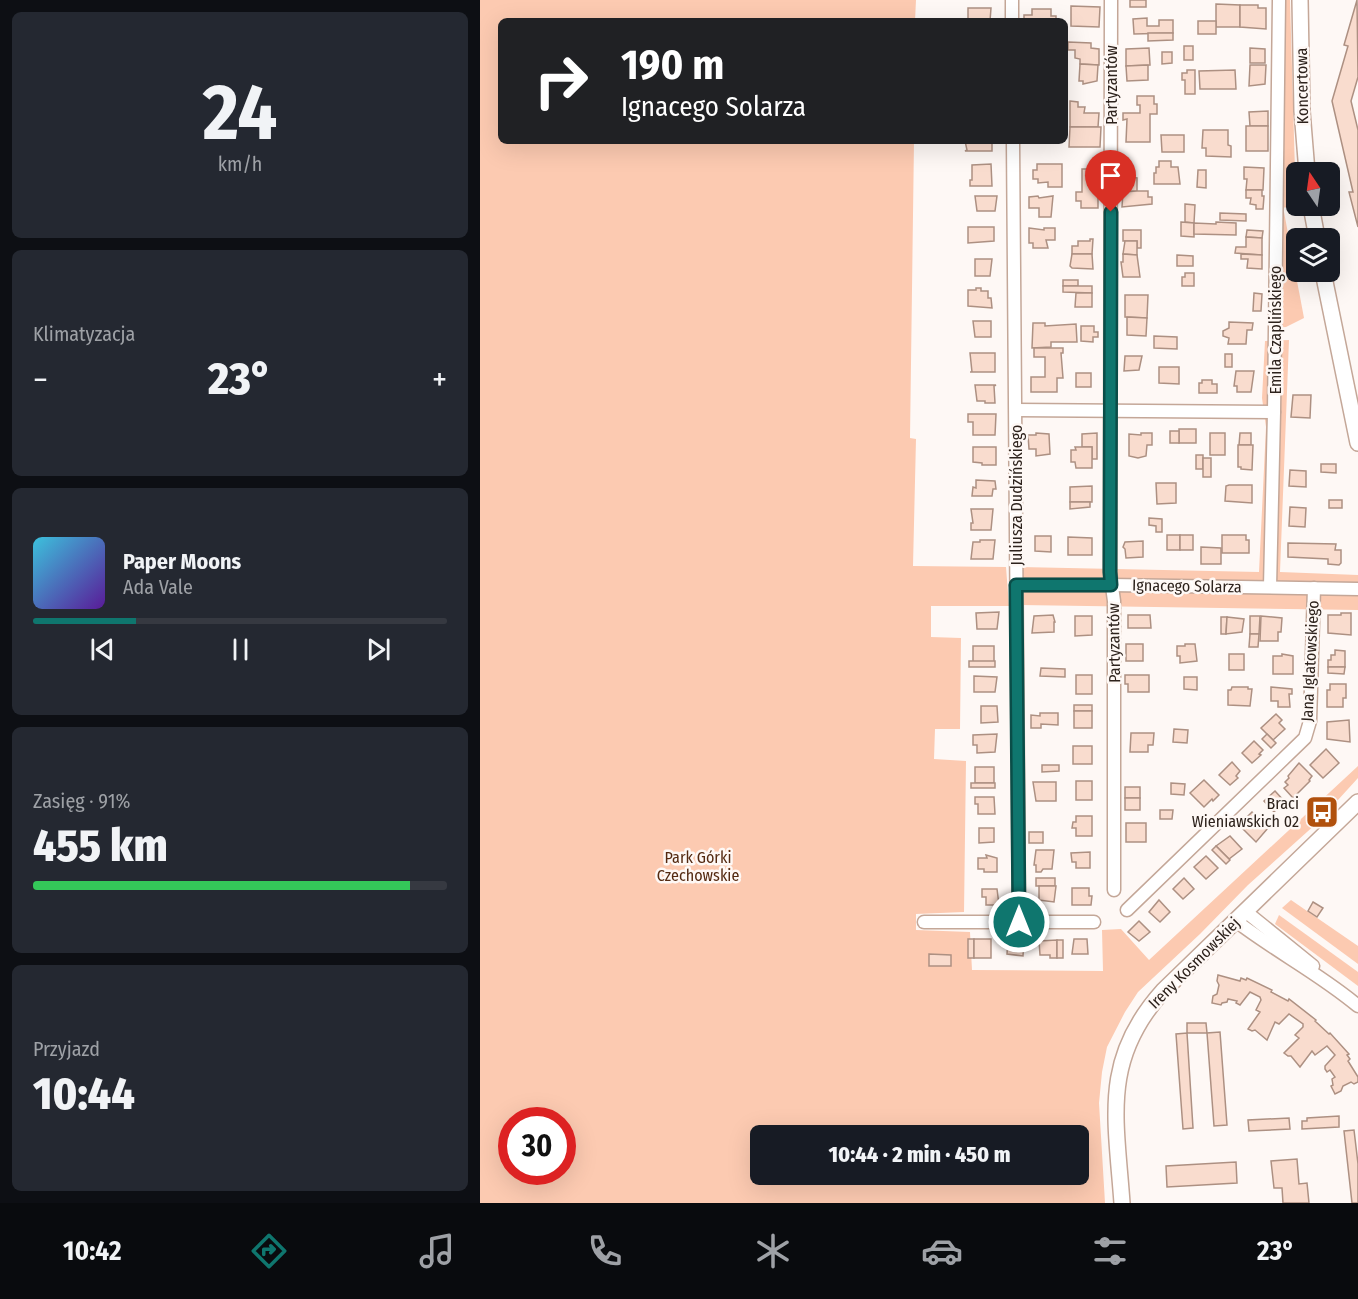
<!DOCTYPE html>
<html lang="pl">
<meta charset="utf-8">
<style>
body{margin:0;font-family:"Fira Sans Condensed",sans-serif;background:#242831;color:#f1f3f6;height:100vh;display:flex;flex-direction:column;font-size:22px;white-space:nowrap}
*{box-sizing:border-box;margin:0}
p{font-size:20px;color:#9ea1a6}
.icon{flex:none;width:33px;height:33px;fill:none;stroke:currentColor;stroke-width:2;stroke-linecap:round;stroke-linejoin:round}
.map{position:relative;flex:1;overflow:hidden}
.panel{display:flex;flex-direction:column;gap:12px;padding:12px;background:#0d0f14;width:480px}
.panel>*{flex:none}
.top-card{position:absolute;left:18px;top:18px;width:570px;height:126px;border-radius:9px;box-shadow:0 6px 24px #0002;background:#202124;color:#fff;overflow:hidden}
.needle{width:39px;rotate:347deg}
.fabs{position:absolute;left:806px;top:162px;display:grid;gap:12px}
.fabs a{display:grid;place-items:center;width:54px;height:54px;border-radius:9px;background:#171b24;box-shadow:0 6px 24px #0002;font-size:30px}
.speed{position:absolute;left:18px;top:1107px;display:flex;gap:12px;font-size:30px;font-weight:700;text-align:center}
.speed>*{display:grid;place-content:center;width:78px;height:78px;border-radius:50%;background:#171b24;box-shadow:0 6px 24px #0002;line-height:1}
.speed .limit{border:9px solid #d22;background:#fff;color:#111}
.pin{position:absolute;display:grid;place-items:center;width:51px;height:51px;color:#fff;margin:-62px -26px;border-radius:50% 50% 50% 0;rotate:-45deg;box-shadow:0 0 6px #0007}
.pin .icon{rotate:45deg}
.me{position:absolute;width:66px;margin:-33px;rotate:0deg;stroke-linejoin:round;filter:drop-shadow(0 0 4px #0008)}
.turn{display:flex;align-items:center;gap:21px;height:126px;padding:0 24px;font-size:27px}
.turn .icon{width:78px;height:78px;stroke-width:2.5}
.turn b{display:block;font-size:42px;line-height:51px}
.big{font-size:45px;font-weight:800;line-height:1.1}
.panel .tile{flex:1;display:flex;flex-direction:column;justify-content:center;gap:9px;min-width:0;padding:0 21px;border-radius:9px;background:#242831}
.panel .dial{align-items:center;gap:0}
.dial b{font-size:78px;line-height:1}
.song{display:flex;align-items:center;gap:18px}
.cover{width:72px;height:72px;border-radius:9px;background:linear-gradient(135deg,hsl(190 70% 55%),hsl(270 70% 35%))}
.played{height:6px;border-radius:3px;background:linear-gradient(90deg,#0f766e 25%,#363941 25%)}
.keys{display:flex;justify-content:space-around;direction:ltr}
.heat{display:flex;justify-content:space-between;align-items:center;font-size:33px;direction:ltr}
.charge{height:9px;border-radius:4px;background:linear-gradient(90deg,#34c759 91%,#363941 0)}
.trip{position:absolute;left:270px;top:1125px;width:339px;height:60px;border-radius:9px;background:#171b24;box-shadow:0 6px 24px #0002;font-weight:800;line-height:60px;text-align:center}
.tabs{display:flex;height:96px;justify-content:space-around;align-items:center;background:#090b0e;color:#9ea1a6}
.tabs .icon{width:42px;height:42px}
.tabs .active{color:#0f766e}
.tabs b{font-size:27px;color:#f1f3f6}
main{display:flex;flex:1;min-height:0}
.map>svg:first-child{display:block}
.green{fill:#fccab1;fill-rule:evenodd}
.building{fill:#f9dcce;stroke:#ad9082;stroke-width:1.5}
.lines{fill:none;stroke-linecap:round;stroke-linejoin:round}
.minor-casing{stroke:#c4a798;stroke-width:15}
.tertiary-casing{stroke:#c4a798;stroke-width:18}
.minor{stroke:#fff;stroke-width:12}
.tertiary{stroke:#fff;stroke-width:15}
.route-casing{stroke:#0a4d48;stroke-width:15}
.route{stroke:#0f766e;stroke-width:10}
.labels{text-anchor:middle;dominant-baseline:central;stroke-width:5;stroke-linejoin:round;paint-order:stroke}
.street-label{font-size:16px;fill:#2d221c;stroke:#fef8f5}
.poi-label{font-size:16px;fill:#2d221c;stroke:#fef8f5;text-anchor:end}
.park-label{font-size:16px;fill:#542910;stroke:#fef8f5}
</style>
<main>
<section class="panel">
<div class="tile dial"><b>24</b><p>km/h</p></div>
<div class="tile"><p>Klimatyzacja</p>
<div class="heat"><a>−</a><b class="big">23°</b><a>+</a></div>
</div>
<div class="tile">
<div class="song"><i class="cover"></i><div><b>Paper Moons</b><p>Ada Vale</p></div></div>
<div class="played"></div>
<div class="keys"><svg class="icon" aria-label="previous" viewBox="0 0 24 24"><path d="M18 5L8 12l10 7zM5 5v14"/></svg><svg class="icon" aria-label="pause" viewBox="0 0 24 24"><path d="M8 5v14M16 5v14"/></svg><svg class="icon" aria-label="next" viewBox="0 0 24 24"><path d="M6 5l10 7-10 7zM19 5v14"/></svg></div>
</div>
<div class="tile"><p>Zasięg · 91%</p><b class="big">455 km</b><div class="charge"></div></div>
<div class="tile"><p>Przyjazd</p><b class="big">10:44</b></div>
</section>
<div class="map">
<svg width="878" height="1203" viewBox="0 0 878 1203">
<rect width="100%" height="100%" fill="#fef8f5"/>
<g class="green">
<path d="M0,0H436L435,21H21V141H434L430,438L436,439L433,566L526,567L529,606H451V637L481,638L480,729H455L454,759L486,761L484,912L436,914V930L490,932L492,970L623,971L622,930L641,929L669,960L878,766V778L837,823L768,885L720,934L658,992L645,1012L627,1047L622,1072L619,1103L625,1203H0ZM32,1120H82V1172H32ZM280,1136H598V1174H280Z"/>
<polygon points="805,0 810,0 816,206 801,208"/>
<polygon points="804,212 824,318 806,327 799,328 801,213"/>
<polygon points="809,340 800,572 878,575 878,610 540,605 540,567 779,572 786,427 782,398 785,341"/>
<polygon points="811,900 878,946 878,964 802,908"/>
<polygon points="799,915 878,972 878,986 795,924"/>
</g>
<g class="building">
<rect x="650" y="0" width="16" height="7"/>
<polygon points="877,0 878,77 871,101 878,130 878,227 869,192 873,192 852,101 868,46 864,45"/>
<polygon points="736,4 760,5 760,27 736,27"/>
<polygon points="760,5 778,5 778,8 786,8 786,29 760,27"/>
<polygon points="591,6 620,7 619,27 591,26"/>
<polygon points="488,8 511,8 510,21 488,19"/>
<polygon points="552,9 571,9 571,16 576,16 576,21 544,21 544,15 552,15"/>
<polygon points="667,18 667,26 679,26 679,20 693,20 693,33 654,34 653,19"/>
<rect x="718" y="21" width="18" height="13"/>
<polygon points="668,33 693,33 693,40 668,41"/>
<polygon points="588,42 611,43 611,48 619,49 619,65 600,64 600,59 595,58 595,50 588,50"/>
<rect x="704" y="46" width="9" height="14"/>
<polygon points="669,48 670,65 646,66 646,49"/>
<polygon points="770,48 785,49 785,63 770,63"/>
<polygon points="682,52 692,52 692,63 682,64"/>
<polygon points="600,64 618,65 617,81 603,84 603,81 599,81"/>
<polygon points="668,65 668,80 647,81 646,66"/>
<polygon points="770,65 786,65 785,84 769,86"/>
<polygon points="707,70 715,70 715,94 705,94 705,80 702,80 702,73 707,73"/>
<polygon points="755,70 756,89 720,89 719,71"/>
<polygon points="657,96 674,96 674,104 677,104 677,114 670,114 670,142 646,142 647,119 643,120 643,113 660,113 660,105 657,105"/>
<polygon points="590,101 598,102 598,107 605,107 604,113 619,113 618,127 590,127"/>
<polygon points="788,111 788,126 770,126 769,112"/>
<rect x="766" y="126" width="22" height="25"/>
<polygon points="590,127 621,127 620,147 589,147"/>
<polygon points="723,130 748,130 748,145 751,146 751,157 726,156 726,148 722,148"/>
<polygon points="681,135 704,135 704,152 682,152"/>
<polygon points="485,141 512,141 512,151 485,151 487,150"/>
<polygon points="679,161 691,161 691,167 698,167 700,184 674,184 674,173 676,173 676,167 679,167"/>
<polygon points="511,164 512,186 490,186 490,180 492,180 492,165"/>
<polygon points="557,164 582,164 582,187 568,187 568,182 558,183 558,179 553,179 553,170 557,170"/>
<polygon points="764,167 784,168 783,190 766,190 767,179 764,179"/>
<polygon points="602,169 622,169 622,183 618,183 618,208 601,208 601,201 596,201 596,192 602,192"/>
<polygon points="718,170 726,170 726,188 717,187"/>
<polygon points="642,176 657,178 657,191 643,192"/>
<polygon points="766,190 782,190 782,196 784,196 783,209 776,209 776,205 770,204 771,198 766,198"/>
<polygon points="657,191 668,191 668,197 672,197 672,204 642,207 643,192"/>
<polygon points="495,196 517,196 515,211 497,211"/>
<polygon points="558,196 559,198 573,196 571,217 559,217 559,208 549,208 549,197"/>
<polygon points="705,204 715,205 714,223 705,222"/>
<polygon points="740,213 766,214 766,221 740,220"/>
<polygon points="701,222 714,223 714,237 701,236"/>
<polygon points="736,222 756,223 756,235 714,234 714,223 736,224"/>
<polygon points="488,227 514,227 514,241 488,243"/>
<polygon points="549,228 564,230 564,228 575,228 575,240 566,240 568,248 553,248 553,243 549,243"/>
<polygon points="643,230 661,230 661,248 657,248 657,241 643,241"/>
<polygon points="767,230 783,231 782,238 766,237"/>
<polygon points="766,237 782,238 782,255 755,253 756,247 766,247"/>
<polygon points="610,239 613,239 612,254 592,254 592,246 598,246 598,241 610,241"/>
<polygon points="645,241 657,241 657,255 643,254"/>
<polygon points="592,254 612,254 613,269 592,268 590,266"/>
<polygon points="643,254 657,255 660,277 643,277 641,262 643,262"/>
<polygon points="761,254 782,255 782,269 767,268 768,259 761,259"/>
<polygon points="697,255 713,256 713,266 697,266"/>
<polygon points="495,259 512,259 510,276 495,276"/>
<polygon points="705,273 714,273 714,286 702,286 702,277 705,277"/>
<rect x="583" y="280" width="15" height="6"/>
<polygon points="583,286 612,286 612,293 583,292"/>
<polygon points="496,288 501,288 501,291 508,291 508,298 511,298 512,308 488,306 488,290 496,290"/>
<polygon points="596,293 612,293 612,307 595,307"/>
<polygon points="774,293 782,294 781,311 773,311"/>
<polygon points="645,295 668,295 667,318 645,317"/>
<polygon points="647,317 667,318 666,336 647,335"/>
<polygon points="493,321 511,321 511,337 495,337"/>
<polygon points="749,322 773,323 772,330 767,330 766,344 748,344 749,338 743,336 743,331 749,328"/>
<polygon points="553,323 565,323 565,326 596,324 597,342 571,342 571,347 552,348"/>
<polygon points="601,326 614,326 614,332 618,332 618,337 613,337 613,342 601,341"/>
<polygon points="674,336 697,337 697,349 674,348"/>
<polygon points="554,348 583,348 583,353 581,353 583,378 577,378 577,392 551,392 551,377 565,377 565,357 554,357"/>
<polygon points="490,353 515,353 515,372 490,372 492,372"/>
<rect x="745" y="354" width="7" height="13"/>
<polygon points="645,356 662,356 659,370 644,371"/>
<polygon points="679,367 699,367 699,384 679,383"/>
<polygon points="756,371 774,371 771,392 757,392 757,386 754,386"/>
<rect x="596" y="373" width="15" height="14"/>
<polygon points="722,380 732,380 732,384 737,384 737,393 719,393 719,383 722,383"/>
<polygon points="495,385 516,385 514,386 515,403 505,403 505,401 497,401"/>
<polygon points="813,395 831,395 830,418 811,417"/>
<polygon points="488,414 516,414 515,435 493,435 493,422 488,422"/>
<rect x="699" y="429" width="17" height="14"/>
<rect x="690" y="431" width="9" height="12"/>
<polygon points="556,433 569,434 570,454 556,456 556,449 549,449 548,435 556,435"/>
<polygon points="617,433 617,459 612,459 612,447 602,447 602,434"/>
<polygon points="661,433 672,433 672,445 667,445 666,456 658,458 649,456 649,434 661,435"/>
<rect x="730" y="433" width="15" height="22"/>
<polygon points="760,433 771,433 771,445 759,445"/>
<polygon points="758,445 773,445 772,470 761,469 761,467 758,467"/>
<polygon points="493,447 516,447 516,465 502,465 502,463 493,462"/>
<polygon points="595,447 612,447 612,468 596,468 595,462 591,462 591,450 596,450"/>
<rect x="716" y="455" width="7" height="14"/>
<rect x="723" y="458" width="8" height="19"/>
<polygon points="841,464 856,464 856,473 841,472"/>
<polygon points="810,470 826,471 826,487 809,486"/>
<polygon points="496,480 515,481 516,489 513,489 512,496 492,496 493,487 496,488"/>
<polygon points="676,483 696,483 696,503 677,504"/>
<polygon points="749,485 772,485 772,503 745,501 746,486"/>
<polygon points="612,486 612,502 590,502 590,487"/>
<rect x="849" y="500" width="13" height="8"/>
<polygon points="590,502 610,502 610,507 590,509"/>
<polygon points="810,507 826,508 825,527 809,526"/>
<polygon points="491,509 513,509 511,530 491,530 491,523 493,523"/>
<polygon points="669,518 682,519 682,532 676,532 676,526 669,525"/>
<rect x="687" y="535" width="13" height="15"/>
<rect x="700" y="535" width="13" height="15"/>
<polygon points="742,535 766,535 766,540 769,540 769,553 742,553"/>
<polygon points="555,536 571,536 571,552 555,551"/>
<polygon points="588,537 612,538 612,555 588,555"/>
<polygon points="500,540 515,540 513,559 491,559 493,542 500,542"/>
<polygon points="663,541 663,557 646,558 645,549 643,547 645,542"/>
<polygon points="808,543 856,544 855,550 861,550 861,563 859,565 848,564 848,559 808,557"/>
<polygon points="721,547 741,548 741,564 721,564"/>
<polygon points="519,612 517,629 497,629 496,613"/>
<polygon points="861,613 871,613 871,635 848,633 848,615 861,615"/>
<polygon points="573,615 575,622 574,622 574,632 552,633 554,616"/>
<polygon points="648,615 670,615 671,628 648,628"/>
<polygon points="595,616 612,616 612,635 595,636"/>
<polygon points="770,616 780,616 779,634 770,634"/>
<polygon points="781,616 802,618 801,632 798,632 798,641 780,641"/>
<polygon points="741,617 747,617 746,634 741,634"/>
<polygon points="747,617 764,619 762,632 746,634"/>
<polygon points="770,634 779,634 778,647 769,647"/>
<rect x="646" y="644" width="17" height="17"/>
<polygon points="705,644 715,644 717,661 700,663 700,656 697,656 697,646 705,646"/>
<rect x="493" y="646" width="21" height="16"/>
<polygon points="855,650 865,651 865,667 848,667 848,660 851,660 851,655 855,655"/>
<rect x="749" y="654" width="15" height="16"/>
<polygon points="802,654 813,656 813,674 793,674 793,656 802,656"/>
<rect x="489" y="661" width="26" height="6"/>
<polygon points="848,667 865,667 864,674 848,673"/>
<polygon points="561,668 585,669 585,677 560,676"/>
<rect x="596" y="675" width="16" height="19"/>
<polygon points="645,675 669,675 669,692 648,692 648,684 645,684"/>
<polygon points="494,676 517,677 515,692 494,692"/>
<polygon points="704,677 717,677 717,690 704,689"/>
<polygon points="850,684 866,684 866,698 863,698 863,707 847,707 847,690 850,690"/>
<polygon points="752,687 768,687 768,689 772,689 770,706 748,705 748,690 751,690"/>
<polygon points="791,687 812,689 812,694 809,694 810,707 798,707 798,701 791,701"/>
<rect x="594" y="705" width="18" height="6"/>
<polygon points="501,706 517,706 518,722 501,723"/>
<rect x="594" y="711" width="18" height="17"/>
<polygon points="560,713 578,713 578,725 561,724 561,728 551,728 551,715 560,716"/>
<polygon points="796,714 802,720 799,723 805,729 793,740 781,728"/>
<polygon points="869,720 870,742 847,739 847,722"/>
<polygon points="694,729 708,730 707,743 693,742"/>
<polygon points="651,733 674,733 673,745 668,745 668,752 650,752"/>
<polygon points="517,734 515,752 497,753 497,745 493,745 493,735"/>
<polygon points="787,734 796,743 791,748 782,739"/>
<polygon points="774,741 783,750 779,754 781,755 772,763 762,753"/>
<rect x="593" y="746" width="19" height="18"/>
<polygon points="846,749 859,763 843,778 830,765"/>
<polygon points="752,762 760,771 756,776 758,778 750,785 739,775"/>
<polygon points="819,763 832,776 829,780 830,781 813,798 804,788 808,785 805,782 809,778 808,776"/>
<polygon points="562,765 579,765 579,771 562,772"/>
<rect x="495" y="767" width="19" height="16"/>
<polygon points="724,780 739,795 733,801 732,799 724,807 710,793"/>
<rect x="596" y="781" width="16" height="19"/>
<polygon points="553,782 576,782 576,801 556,801"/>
<rect x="491" y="783" width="24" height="5"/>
<polygon points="691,783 705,784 704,795 691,794"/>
<rect x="645" y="787" width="15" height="11"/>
<polygon points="795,791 805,802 794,812 784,801"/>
<polygon points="495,797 514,797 515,814 498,814 498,804 495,804"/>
<rect x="645" y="798" width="15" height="12"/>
<polygon points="680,810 693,810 692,819 680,819"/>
<polygon points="772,812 788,828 776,842 759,825"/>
<polygon points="596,816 612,816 612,836 596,836 596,828 592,828 593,822 596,822"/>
<rect x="646" y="823" width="20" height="19"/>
<polygon points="499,828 514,828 514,842 499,843"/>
<rect x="549" y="832" width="14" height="11"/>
<polygon points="750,836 762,849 749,859 736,846"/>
<polygon points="736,846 750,860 746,864 732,850"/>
<polygon points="556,850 574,850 572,869 563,869 561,872 556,872 556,865 554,865"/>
<polygon points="610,852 610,868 596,868 596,862 592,862 591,853"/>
<polygon points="506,855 517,858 517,872 504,872 504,869 498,869 498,858 507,858"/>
<polygon points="726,856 738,868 726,879 714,867"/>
<rect x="556" y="878" width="19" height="8"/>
<polygon points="704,878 714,889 703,899 693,889"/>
<polygon points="559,886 576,886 574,902 559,900"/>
<polygon points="592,888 609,888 609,896 612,896 611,905 592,905"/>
<polygon points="502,889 517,889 519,905 506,905 506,897 502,897"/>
<polygon points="679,900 690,912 680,922 669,912"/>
<polygon points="833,902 843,908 837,917 828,911"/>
<polygon points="659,921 670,932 659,941 648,932"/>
<rect x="488" y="939" width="6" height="19"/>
<rect x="494" y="939" width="17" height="19"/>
<polygon points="528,939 544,939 543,956 527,954"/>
<polygon points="594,939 607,939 608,954 592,954"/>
<polygon points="577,940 577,958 570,958 570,955 560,955 559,941"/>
<rect x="577" y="940" width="6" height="18"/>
<polygon points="449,954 471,955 471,966 449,966"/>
<polygon points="738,975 760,981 761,978 766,980 767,978 792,990 791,992 808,1001 809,999 836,1020 835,1021 849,1034 850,1033 869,1054 867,1055 870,1059 868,1061 878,1077 878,1082 874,1084 871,1082 863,1086 861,1091 855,1094 851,1086 853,1085 852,1079 855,1077 850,1070 847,1072 845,1069 845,1066 855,1055 847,1046 835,1055 832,1051 820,1067 811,1056 808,1056 804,1053 819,1038 815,1035 823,1027 823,1024 809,1014 799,1024 795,1022 787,1040 775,1030 772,1031 768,1029 780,1012 776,1010 781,1000 780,997 770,992 760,1005 756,1003 757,1001 748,999 747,1002 742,1003 741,1005 732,1003 733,996 737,994 739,985 737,981"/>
<polygon points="707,1023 726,1023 727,1033 707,1033"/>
<polygon points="740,1032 747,1125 734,1126 727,1033"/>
<polygon points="707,1033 713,1128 703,1129 696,1034"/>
<polygon points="859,1116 859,1127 822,1129 822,1121 827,1121 827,1118"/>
<polygon points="809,1118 810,1129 769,1131 768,1120"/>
<polygon points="874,1130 878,1164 878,1203 872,1203 864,1131"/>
<polygon points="817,1159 819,1184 827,1183 829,1203 803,1203 802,1188 794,1188 791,1161"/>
<polygon points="756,1162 757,1183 687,1187 686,1166"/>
</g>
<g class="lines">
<g class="minor-casing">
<g id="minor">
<polyline points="532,0 532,21"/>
<polyline points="631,0 630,572 634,601 634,890"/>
<polyline points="533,141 539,922"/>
<polyline points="536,410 794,412"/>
<polyline points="536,585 631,585 878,589"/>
<polyline points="790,587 794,412 799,0"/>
<polyline points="647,910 825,738 830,721 834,588"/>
<polyline points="765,911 833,966"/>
<path d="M756,921C795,951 840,974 878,1006"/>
<polyline points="444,922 614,922"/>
</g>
</g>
<g class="tertiary-casing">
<g id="tertiary">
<polyline points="820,0 822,111 827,172"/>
<polyline points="831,206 837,238"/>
<polyline points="843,272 878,443"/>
<path d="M642,1203C636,1118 621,1060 683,991L878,802"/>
</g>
</g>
<use href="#minor" class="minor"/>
<use href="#tertiary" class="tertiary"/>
</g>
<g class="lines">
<g class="route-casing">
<polyline id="route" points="539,922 536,585 631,585 630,572 631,212"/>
</g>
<use href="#route" class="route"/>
</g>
<defs>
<g id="bus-square" transform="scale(1.725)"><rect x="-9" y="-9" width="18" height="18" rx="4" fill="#b1510d" stroke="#fef8f5"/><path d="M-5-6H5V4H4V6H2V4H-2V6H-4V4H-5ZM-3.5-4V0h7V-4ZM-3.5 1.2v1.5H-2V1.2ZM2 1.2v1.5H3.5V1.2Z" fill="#fff"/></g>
</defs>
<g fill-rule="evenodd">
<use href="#bus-square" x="842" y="812"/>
</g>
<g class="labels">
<g class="street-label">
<text transform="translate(631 85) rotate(-90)">Partyzantów</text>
<text transform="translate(822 86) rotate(-91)">Koncertowa</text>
<text transform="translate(795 330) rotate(-90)">Emila Czaplińskiego</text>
<text transform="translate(536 495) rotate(-90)">Juliusza Dudzińskiego</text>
<text transform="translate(707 586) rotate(1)">Ignacego Solarza</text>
<text transform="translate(634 643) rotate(-91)">Partyzantów</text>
<text transform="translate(830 661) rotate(-87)">Jana Iglatowskiego</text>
<text transform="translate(714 963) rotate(-45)">Ireny Kosmowskiej</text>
</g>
<g class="poi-label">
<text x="819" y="803">Braci<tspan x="819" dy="18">Wieniawskich 02</tspan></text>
</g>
<g class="park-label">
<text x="218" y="857">Park Górki<tspan x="218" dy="18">Czechowskie</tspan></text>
</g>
</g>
</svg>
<div class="fabs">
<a><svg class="needle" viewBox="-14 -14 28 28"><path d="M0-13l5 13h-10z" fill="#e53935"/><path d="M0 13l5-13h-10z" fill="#9ea1a6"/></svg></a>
<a><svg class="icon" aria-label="layers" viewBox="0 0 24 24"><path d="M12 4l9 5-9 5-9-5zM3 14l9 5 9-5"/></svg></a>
</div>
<div class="speed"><div class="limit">30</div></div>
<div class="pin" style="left:631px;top:212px;background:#d93025"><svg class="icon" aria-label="arrive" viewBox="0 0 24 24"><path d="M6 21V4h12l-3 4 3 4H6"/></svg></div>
<svg class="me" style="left:539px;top:922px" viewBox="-20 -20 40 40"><circle r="17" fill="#0f766e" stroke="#fff" stroke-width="3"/><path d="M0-11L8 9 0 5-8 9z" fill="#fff"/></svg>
<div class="trip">10:44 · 2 min · 450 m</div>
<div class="top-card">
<div class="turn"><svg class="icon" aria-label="right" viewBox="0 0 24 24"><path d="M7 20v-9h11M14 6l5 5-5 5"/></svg><div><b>190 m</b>Ignacego Solarza</div></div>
</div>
</div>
</main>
<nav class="tabs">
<b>10:42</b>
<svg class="icon active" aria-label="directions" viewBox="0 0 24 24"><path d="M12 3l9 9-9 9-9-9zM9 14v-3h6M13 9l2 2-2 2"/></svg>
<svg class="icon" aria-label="music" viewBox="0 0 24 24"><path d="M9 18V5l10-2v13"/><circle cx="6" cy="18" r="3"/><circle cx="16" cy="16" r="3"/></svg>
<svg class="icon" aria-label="phone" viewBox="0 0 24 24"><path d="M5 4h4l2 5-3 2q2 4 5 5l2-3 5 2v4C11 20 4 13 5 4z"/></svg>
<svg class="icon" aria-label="climate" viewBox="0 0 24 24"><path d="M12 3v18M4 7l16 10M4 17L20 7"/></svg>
<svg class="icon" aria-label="car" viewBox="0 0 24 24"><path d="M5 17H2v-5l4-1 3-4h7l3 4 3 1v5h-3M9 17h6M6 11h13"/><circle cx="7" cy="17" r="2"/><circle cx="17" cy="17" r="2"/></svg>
<svg class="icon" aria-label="filters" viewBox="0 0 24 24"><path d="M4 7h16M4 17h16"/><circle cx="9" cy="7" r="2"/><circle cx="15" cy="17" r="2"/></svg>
<b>23°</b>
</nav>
